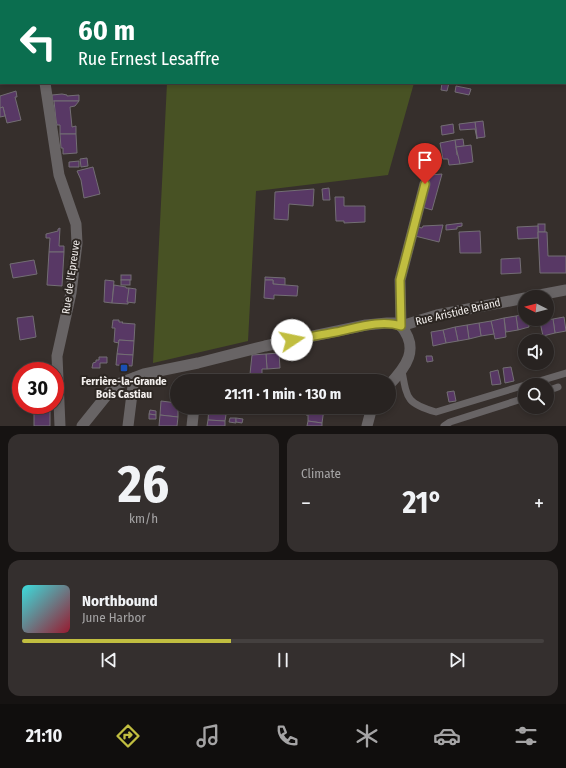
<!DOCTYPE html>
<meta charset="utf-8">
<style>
body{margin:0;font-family:"Fira Sans Condensed",sans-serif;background:#342f2e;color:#f1f3f6;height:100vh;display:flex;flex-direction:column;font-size:15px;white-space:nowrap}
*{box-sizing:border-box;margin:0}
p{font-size:13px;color:#a5a4a5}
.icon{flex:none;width:22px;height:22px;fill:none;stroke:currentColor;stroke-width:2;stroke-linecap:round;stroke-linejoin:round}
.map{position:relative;height:426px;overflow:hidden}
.side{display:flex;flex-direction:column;gap:8px;padding:8px;background:#161312;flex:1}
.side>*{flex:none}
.banner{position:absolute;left:0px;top:0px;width:566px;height:84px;box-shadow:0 2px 6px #0003,0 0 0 1px #44403f;background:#0b6e4f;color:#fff;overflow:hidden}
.needle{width:26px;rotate:276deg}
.buttons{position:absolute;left:518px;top:290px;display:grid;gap:8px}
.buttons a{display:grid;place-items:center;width:36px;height:36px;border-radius:50%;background:#282321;box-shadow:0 2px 6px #0003,0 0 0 1px #44403f;font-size:20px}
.speed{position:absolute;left:12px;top:362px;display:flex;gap:8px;font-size:20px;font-weight:700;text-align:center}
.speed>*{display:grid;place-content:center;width:52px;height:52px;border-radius:50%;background:#282321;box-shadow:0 2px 6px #0003,0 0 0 1px #44403f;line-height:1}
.speed .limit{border:6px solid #d22;background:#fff;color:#111}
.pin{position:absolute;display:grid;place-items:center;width:34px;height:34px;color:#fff;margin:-41px -17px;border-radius:50% 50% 50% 0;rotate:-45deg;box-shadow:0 0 4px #0007}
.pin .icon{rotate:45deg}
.me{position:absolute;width:44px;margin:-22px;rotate:79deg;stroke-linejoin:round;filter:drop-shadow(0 0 3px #0008)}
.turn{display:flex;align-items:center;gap:14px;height:84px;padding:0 12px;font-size:18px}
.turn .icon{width:52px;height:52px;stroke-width:2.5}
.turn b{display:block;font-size:28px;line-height:34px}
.big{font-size:30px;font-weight:700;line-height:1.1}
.side .widget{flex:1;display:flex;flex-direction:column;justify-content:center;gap:6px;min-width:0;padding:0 14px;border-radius:12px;background:#342f2e}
.side .dial{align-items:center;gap:0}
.dial b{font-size:52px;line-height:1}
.song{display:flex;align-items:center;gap:12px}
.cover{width:48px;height:48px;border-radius:6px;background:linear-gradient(135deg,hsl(180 70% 55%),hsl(350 70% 35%))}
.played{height:4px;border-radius:2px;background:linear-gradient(90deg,#c1be40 40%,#44403f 40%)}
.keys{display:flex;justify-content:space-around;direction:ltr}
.heat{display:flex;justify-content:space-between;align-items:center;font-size:22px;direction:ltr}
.side .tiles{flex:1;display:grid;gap:8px;grid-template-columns:1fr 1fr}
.widget:last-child{grid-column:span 2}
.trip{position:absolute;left:170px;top:374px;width:226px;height:40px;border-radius:20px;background:#282321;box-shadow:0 2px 6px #0003,0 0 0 1px #44403f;font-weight:700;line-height:40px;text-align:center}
.tabs{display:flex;height:64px;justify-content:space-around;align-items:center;background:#100e0d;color:#a5a4a5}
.tabs .icon{width:28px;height:28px}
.tabs .active{color:#c1be40}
.tabs b{font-size:18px;color:#f1f3f6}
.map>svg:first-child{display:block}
.green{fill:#485224}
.building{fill:#583865;stroke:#736e74}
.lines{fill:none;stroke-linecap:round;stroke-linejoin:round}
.service{stroke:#686465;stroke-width:7}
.minor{stroke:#686465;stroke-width:11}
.route-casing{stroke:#7d7c2a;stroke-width:10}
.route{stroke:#c1be40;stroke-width:7}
.transit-dot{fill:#1a4fb4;stroke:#2c2622;stroke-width:1.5}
.labels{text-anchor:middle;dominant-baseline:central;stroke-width:4;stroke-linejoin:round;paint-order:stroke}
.street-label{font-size:11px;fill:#f3efed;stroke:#2c2622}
.poi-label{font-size:11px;font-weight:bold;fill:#f3efed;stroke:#2c2622}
</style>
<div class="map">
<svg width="566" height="426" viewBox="0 0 566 426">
<rect width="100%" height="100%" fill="#362f2c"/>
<g class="green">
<polygon points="161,0 437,0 161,1"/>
<polygon points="167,83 414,83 388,175 256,191 248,341 153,363"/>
</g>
<g class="building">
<polygon points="55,0 82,0 55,1"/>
<polygon points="442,83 449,83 447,91 441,90"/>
<polygon points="456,86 471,89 469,95 455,92"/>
<polygon points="16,91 17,97 15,97 21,120 7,123 3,107 0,108 0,96"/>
<polygon points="62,94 67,95 67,96 79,95 79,101 52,101 52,95"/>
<polygon points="54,101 79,101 75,106 70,107 72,127 76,126 76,134 60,134 60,125 57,125 56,120"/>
<polygon points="3,107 5,116 0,117 0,108"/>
<polygon points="483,121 485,137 477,138 475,122"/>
<polygon points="475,122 477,138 477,139 475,129 460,130 459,124"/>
<polygon points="453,124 454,133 442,135 441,126"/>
<polygon points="60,134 76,134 77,153 63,154 63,148 61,148"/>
<polygon points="463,139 464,146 456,147 455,140"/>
<polygon points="455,140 457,155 459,155 460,164 449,165 448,159 443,159 440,143"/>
<polygon points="471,145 473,162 460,164 456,147"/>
<polygon points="87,158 88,166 81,167 80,159"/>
<polygon points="79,161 79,167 69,167 69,162"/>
<polygon points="93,167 100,194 84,198 81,180 77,171"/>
<polygon points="442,174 432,210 422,207 430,175"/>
<polygon points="329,188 330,200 323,200 322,189"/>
<polygon points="314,189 313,206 289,204 288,220 274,219 275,192"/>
<polygon points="335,197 344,197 344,206 365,206 365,222 344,223 344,221 336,221"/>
<polygon points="462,223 462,226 457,227 457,229 446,230 446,225"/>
<rect x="538" y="224" width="7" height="8"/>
<polygon points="443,225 439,242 415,236 417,227 422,228 423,226"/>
<polygon points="538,226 538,238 518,239 517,227"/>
<polygon points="60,228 59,246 64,246 64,252 49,252 50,238 46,238 46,234 58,231 58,229"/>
<polygon points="480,231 481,253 460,253 459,232"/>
<polygon points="538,232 547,232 548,256 566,256 566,273 540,273"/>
<polygon points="49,252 64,252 62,286 47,285"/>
<polygon points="520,258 521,273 501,274 501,259"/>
<polygon points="34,260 37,274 13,278 10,264"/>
<rect x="121" y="275" width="10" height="5"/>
<polygon points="265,277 285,278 285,285 273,284 273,280 265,280"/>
<polygon points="105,280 114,281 112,303 104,302"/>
<rect x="121" y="280" width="9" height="5"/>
<polygon points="265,280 273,280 273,284 298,286 297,296 274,295 274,299 264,298"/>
<polygon points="114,285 126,287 126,288 129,288 128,304 112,303"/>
<polygon points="129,288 136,289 135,303 127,302"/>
<polygon points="525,314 525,319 528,319 529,327 518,330 516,316"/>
<polygon points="33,316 36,337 20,340 17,318"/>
<polygon points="516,316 518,330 506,332 504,318"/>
<polygon points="564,317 566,331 555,333 553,319"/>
<polygon points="504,318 506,337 495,339 491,321"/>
<polygon points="553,319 555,333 543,336 540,322"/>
<polygon points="113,320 119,320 119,322 123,322 122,323 135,324 134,341 119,340 119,343 114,342 115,328 112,328"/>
<polygon points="491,321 494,334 481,336 479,323"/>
<polygon points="479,323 481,336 469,339 467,325"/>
<polygon points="467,325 469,339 458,341 455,327"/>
<polygon points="455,327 458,341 446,343 443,330"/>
<polygon points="443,330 446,343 433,346 431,332"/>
<polygon points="119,340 134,341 133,355 117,354"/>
<polygon points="279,353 280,368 267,369 266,354"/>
<polygon points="117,354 133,355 132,366 116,365"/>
<polygon points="266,354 267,369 262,369 262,374 250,374 252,355"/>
<polygon points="426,356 432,356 433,361 427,362"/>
<polygon points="99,357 107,357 107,363 100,363 100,368 92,368 93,363 96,362 96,360 99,360"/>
<polygon points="511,367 514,381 505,383 503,368"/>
<polygon points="498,370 501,384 492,385 490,372"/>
<polygon points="454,391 456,401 449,402 447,392"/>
<polygon points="161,401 177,403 177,407 178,407 178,417 160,415"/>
<polygon points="32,405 36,405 36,407 50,407 50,426 34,426 34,407 32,407"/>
<polygon points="209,407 227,408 225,421 208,420"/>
<polygon points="307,407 324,409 322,423 308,421 308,415 306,415"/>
<polygon points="150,410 156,411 156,415 149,414"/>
<polygon points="149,414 156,415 156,419 149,419"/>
<polygon points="160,415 178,417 177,426 159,426"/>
<polygon points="230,418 236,418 236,423 229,422"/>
<polygon points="236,418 243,419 242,423 236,422"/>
<polygon points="208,420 225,421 225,426 207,426"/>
<polygon points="308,421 322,423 322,426 307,426"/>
</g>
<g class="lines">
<g class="service">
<path d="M402,371C407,399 407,404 436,412L525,385"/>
<polyline points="526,385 566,373"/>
<polyline points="547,391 558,387"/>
<polyline points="444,426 450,422 525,398"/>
</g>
<g class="minor">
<polyline points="46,1 46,0"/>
<polyline points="45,83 59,175 76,224 77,243 71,293 57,356 60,426"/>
<polyline points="529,297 566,290"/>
<path d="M389,385C406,367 420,349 401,326L400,280L425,184"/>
<polyline points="82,426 115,385 144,374 198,363 265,346 366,325 387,323 395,323 401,326 437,315 525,298"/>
<polyline points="128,426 134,378"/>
<polyline points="192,426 194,407"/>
<polyline points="367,426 372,407"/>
</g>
</g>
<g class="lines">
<g class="route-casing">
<path id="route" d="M292,340C307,337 321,335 336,332C356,328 381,319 401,326L400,280L425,184"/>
</g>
<use href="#route" class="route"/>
</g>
<rect class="transit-dot" x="120" y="364" width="8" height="8" rx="2"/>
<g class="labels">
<g class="street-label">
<text transform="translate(71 277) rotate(-82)">Rue de l'Epreuve</text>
<text transform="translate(458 312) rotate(-13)">Rue Aristide Briand</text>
</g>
<g class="poi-label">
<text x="124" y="381">Ferrière-la-Grande<tspan x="124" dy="13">Bois Castiau</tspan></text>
</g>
</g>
</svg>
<div class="buttons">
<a><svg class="needle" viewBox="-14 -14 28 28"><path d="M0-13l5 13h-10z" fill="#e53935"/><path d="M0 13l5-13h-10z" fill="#a5a4a5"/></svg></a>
<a><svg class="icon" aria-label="sound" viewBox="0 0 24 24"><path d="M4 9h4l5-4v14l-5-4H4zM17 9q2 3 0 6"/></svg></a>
<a><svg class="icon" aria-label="search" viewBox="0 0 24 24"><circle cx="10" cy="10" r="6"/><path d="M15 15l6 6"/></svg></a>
</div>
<div class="speed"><div class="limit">30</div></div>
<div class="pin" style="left:425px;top:184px;background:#d93025"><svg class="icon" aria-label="arrive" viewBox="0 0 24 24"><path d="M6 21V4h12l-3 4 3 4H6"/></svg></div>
<svg class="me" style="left:292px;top:340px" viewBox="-20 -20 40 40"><circle r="19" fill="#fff"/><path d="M0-13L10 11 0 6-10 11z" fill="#c1be40"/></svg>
<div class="trip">21:11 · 1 min · 130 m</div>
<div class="banner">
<div class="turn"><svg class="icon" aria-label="left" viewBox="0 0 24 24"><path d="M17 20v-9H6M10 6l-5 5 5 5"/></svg><div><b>60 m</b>Rue Ernest Lesaffre</div></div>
</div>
</div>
<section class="side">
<div class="tiles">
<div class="widget dial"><b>26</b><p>km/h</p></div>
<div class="widget"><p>Climate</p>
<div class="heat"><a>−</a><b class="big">21°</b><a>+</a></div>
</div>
<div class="widget">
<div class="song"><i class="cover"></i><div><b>Northbound</b><p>June Harbor</p></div></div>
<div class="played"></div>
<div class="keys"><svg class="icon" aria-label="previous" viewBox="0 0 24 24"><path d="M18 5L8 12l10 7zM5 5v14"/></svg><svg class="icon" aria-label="pause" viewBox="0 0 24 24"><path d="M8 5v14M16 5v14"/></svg><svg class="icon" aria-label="next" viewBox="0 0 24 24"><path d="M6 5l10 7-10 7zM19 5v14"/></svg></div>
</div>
</div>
</section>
<nav class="tabs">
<b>21:10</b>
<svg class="icon active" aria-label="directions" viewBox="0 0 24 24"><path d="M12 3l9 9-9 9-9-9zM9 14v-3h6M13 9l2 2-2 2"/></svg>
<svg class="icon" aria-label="music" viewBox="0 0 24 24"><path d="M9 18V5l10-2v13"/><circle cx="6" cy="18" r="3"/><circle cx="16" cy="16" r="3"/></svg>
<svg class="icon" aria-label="phone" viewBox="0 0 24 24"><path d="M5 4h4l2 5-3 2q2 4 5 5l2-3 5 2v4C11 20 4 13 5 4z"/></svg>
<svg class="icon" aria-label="climate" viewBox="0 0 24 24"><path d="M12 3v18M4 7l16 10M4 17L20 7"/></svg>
<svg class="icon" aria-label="car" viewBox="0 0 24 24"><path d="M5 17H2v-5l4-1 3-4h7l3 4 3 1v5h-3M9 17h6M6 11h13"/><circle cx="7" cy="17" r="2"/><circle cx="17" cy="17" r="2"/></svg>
<svg class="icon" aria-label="filters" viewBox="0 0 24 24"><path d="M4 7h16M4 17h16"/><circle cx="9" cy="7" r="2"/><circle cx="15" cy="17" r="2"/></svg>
</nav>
